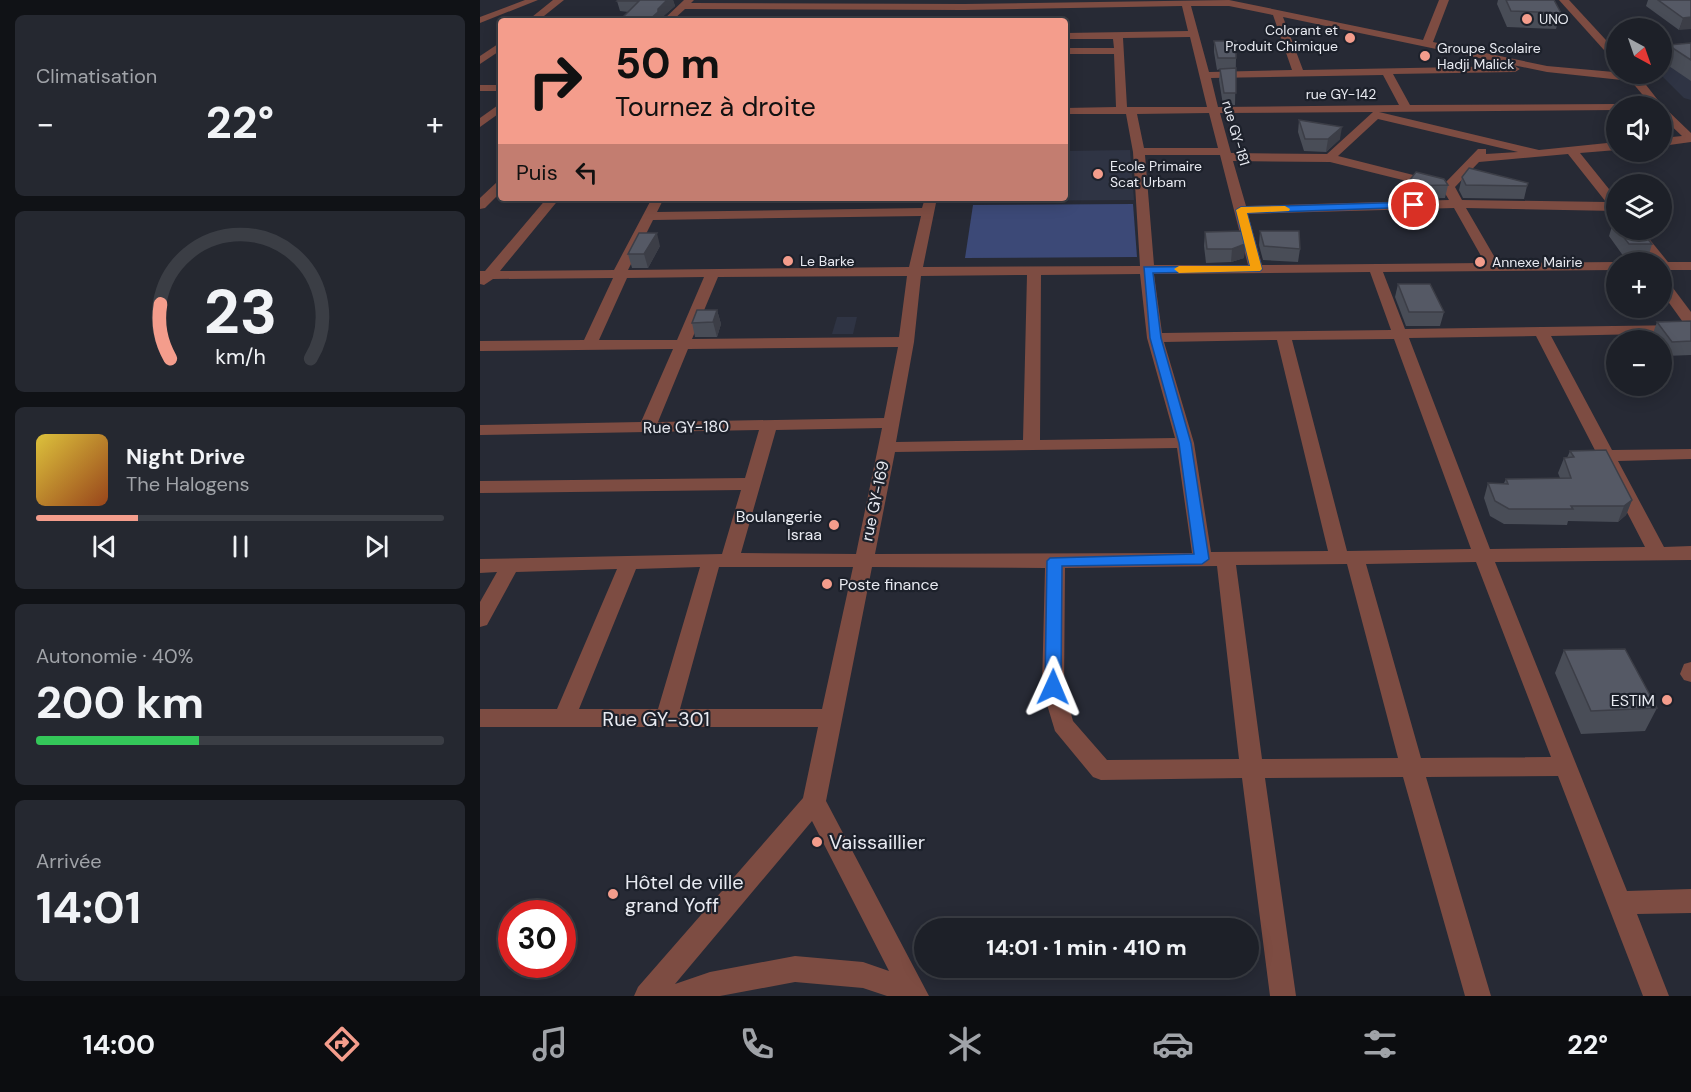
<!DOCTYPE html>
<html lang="fr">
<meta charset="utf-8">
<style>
body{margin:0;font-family:"DM Sans",sans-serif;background:#252830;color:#f1f3f6;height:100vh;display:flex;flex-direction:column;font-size:22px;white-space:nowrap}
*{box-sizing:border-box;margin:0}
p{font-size:20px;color:#a0a3a8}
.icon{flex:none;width:33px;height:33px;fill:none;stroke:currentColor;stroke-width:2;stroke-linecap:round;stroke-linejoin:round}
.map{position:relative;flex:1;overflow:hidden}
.drawer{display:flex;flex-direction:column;gap:15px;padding:15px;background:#101216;width:480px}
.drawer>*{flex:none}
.top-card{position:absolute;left:18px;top:18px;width:570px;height:183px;border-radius:6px;box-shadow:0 3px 15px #0003,0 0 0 2px #3b3e45;background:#f49d8c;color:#111;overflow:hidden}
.needle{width:39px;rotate:140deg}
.fabs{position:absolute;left:1126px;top:18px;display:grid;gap:12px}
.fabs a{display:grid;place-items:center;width:66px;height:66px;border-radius:50%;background:#1d2028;box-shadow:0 3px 15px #0003,0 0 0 2px #3b3e45;font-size:30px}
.speed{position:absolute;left:18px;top:900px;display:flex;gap:12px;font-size:30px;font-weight:700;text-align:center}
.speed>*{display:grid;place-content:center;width:78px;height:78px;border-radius:50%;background:#1d2028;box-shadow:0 3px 15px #0003,0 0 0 2px #3b3e45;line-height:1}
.speed .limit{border:9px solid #d22;background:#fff;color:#111}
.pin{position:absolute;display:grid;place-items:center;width:51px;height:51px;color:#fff;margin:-26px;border:3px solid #fff;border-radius:50%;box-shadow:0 2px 6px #0007}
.me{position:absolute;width:66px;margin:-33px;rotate:1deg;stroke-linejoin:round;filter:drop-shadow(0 0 4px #0008)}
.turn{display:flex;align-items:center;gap:21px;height:126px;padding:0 18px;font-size:27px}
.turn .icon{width:78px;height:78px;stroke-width:2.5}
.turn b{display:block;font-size:42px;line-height:51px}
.then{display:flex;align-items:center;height:57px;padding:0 18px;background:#0003;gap:12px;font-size:22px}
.big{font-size:45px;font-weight:700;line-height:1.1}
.drawer .widget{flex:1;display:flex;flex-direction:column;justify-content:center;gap:9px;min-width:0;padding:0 21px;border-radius:9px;background:#252830}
.drawer .dial{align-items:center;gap:0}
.dial svg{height:156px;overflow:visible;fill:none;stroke:#3b3e45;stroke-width:7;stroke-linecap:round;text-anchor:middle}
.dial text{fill:#f1f3f6;stroke:none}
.song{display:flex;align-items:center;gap:18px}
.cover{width:72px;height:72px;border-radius:9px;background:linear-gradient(135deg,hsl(50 70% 55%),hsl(20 70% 35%))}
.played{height:6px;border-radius:3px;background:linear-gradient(90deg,#f49d8c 25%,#3b3e45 25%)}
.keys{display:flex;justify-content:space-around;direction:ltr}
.heat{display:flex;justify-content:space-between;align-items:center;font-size:33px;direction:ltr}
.charge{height:9px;border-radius:4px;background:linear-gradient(90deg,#34c759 40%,#3b3e45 0)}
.trip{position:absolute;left:434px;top:918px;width:345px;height:60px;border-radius:30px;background:#1d2028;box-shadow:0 3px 15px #0003,0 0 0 2px #3b3e45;font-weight:700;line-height:60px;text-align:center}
.tab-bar{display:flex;height:96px;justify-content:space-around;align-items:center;background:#0c0d10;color:#a0a3a8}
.tab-bar .icon{width:42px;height:42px}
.tab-bar .selected{color:#f49d8c}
.tab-bar b{font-size:27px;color:#f1f3f6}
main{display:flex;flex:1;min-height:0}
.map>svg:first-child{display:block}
.built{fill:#2f3444}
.green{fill:#3c4977}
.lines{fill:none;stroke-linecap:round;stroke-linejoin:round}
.minor{fill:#7d4c42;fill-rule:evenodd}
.wall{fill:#494d57}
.shaded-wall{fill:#3c3e47}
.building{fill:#555965;stroke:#3c3e47;stroke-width:1.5}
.route{fill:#1a73e8;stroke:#114b97;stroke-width:1.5}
.slow{fill:#f59e0b}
.poi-dot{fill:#f49d8c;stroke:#1d212b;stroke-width:2}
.labels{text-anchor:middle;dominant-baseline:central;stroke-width:4.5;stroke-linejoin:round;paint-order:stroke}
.far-poi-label{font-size:14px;fill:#e8eaf1;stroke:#1d212b;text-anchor:start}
.far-street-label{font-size:14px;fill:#e8eaf1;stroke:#1d212b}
.street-label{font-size:16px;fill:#e8eaf1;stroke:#1d212b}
.poi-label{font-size:16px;fill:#e8eaf1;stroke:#1d212b;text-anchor:end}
.near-street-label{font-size:20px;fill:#e8eaf1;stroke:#1d212b}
.near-poi-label{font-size:20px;fill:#e8eaf1;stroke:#1d212b;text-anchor:start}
</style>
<main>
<section class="drawer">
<div class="widget"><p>Climatisation</p>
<div class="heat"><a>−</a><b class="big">22°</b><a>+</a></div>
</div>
<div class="widget dial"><svg viewBox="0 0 100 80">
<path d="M14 69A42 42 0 1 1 86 69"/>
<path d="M14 69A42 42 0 0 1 9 41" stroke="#f49d8c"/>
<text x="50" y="56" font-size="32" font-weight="700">23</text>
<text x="50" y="72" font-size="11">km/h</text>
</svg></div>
<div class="widget">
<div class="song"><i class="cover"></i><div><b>Night Drive</b><p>The Halogens</p></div></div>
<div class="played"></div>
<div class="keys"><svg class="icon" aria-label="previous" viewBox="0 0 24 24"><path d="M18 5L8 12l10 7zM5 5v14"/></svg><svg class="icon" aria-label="pause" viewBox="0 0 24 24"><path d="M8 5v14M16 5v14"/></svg><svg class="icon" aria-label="next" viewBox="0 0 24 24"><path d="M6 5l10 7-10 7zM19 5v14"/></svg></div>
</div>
<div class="widget"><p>Autonomie · 40%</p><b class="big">200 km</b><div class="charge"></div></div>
<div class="widget"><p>Arrivée</p><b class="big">14:01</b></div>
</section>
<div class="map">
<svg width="1211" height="996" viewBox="0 0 1211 996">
<rect width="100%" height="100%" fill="#272a35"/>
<g class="built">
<polygon points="1211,47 1211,100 1204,98 1180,74 1182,74 1182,50"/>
<polygon points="650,150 654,200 467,201 467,198 585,198 585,151"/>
<polygon points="357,317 377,317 373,334 352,334"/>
</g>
<polygon class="green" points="653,204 657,257 485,258 493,205"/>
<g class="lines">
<g class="minor">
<polygon points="45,0 58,0 0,23 0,17"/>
<polygon points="73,0 84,0 64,16 118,18 123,21 47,21"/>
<path d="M204,0H214L211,3L484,4L749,0L943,40L959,0H969L953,42L1067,66L1156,74L1159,76L1181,104L1183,106L1182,107L1172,106L1151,81L1067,72L803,17L823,70L1035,66L1040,69L1035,72L913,74L930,105L1137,104L1142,106H1137V110L899,112L1059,150L1137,142V150L1100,153L1137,199V211L986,208L1018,263L1137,262H1140H1137V270L903,272L925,329L1205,325L1182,293V279L1187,280L1211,312V333L1071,336L1132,450L1211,449V459L1138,461L1184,547L1211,546V560L1015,562L1147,891L1211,889V913L1157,914L1189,996H1163L1078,776L946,777L1011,996H985L923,777L785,778L816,996H790L762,778L621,780L613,777L575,731L562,688L565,568L392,567L346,801L449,996H407L383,988L315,982L240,996H154L158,987L323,798L338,727H0V709H77L137,569L36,572L7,625L0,627V602L17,572L0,573V559L242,554L261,490L0,493V481L265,478L279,430L0,435V425L161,422L193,349L0,351V341L104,340L133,278L13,279L4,285L0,284V271H5L67,198H80L20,271L134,270L172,198H184L177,212L442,208L445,198H457L443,267L660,266L653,152L646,114H585V108L636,107L634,54H585V48H634L633,39H585V33L708,31L702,6L484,10L205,9L192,21H182ZM711,6H749L793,15L812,70L729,72ZM710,37L727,107H647L643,38ZM903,75L919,105L738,107L731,78ZM893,112L847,154L751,153L740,113ZM729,113L738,148H664L657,114ZM898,119L1038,152L1006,154V149H998L965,183L858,156ZM1088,154L1126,202L982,200L975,187L999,162ZM665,155H740L768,265H674ZM753,161L850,162L963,190L969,200L766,206ZM974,208L1005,263L782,265L768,214ZM441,216L429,267L148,270L173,220ZM890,272L911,330L682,333L674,274ZM660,274L667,338L695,438L560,440L561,275ZM547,275L543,440L416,442L434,342L441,276ZM427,276L419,337L212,339L238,277ZM224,277L197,340H119L147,278ZM1056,336L1165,547L1010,549L929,338ZM914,339L991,549L867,551L812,340ZM797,340L848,551L731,552L714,443L684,342ZM418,347L404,418L178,422L208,349ZM402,428L376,554L261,553L296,430ZM697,448L712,553L395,554L415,452ZM996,562L1071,757L941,758L886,564ZM867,564L918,758L782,759L756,565ZM737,566L759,759L627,760L593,721L584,688L585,568ZM220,567L178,709H99L156,569ZM239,567H373L342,709H200ZM332,821L409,971L383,962L315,956L230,972L195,984Z"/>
<polygon points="1079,0 1089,0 1137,52 1137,61 1133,60"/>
<polygon points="21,42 21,50 0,64 0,56"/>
<rect x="0" y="85" width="21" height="6"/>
<polygon points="21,103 21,112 0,127 0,118"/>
<polygon points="1182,108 1186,109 1211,133 1211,142 1182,146 1182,138 1202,136 1182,117"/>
<polygon points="21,181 21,192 5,208 0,209 0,198 17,182"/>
<polygon points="1148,230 1162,230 1188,262 1211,262 1211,270 1182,270 1182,262 1174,262"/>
<polygon points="1211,662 1211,682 1204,680 1200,674 1204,664"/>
</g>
</g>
<g class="wall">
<polygon points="138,0 193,0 195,6 180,19 180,21 139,21 148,12 140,11 137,1"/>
<polygon points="1018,0 1074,0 1081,13 1076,29 1027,27 1017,4"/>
<polygon points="1168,0 1211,0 1199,30 1166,6"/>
<polygon points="734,41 756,58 755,105 743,105 739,80 740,69 737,70 734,52"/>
<polygon points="1211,43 1211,81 1183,62 1188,45"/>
<polygon points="819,120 860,139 846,152 824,151 818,132"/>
<polygon points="982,177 1047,186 1044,199 983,198 979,190"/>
<polygon points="968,185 965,198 923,199 925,186"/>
<polygon points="1133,223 1137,223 1137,230 1160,230 1172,244 1168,258 1144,257 1129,236"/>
<polygon points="780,231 820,249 818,262 783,260 779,245"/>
<polygon points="725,232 765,244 764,258 751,262 726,263 724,246"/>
<polygon points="180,246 168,268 152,268 148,254"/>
<polygon points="918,284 964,312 960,326 926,326 915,297"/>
<polygon points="237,310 241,324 237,337 215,337 212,323"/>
<polygon points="1211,321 1211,355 1186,356 1182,350 1182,340 1175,340 1172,336 1177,322"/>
<polygon points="1090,451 1152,500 1146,515 1138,522 1088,521 1087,525 1024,524 1010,516 1004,498 1008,483 1024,483 1026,479 1080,478 1078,473 1084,458 1087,458"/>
<polygon points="1084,650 1177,708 1165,731 1101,734 1075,673"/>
</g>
<g class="shaded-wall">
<polygon points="187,0 193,0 195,6 180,19 180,21 168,21 178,9"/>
<polygon points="1211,17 1211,29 1199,30 1203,18"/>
<polygon points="862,127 860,139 846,152 848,139"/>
<polygon points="177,233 180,246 168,268 164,254"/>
<polygon points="765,244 764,258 751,262 752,249"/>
<polygon points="237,310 241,324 237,337 233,322"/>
<polygon points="1152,500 1146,515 1138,522 1144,506"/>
</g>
<g class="building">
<polygon points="138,0 187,0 178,9 178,12 168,21 139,21 159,1 137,1"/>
<polygon points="1026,0 1074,0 1081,13 1031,11"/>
<polygon points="1178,0 1211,0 1211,17 1203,18"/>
<polygon points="734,41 756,41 756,58 738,58"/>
<polygon points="1211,43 1211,60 1188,45"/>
<polygon points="756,68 756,93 744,93 740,69"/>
<polygon points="819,120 862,127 848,139 825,139"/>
<polygon points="989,168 1048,183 1047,186 986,185 982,177"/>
<polygon points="936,172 964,179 968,185 925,186"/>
<polygon points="1138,230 1160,230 1172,244 1149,244"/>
<polygon points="762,231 765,244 752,249 727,249 725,232"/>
<polygon points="780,231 819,231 820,249 784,246"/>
<polygon points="159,233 177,233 164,254 148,254"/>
<polygon points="918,284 950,284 964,312 929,312"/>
<polygon points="217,310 237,310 233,322 212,323"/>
<polygon points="1211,321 1211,341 1192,342 1177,322"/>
<polygon points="1126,450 1152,500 1144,506 1091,506 1093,509 1029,509 1015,501 1008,483 1028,484 1026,479 1091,478 1084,458 1094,457 1090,451"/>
<polygon points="1145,649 1177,708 1111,711 1084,650"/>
</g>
<polygon class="route" points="934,202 939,205 938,207 767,213 782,269 780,271 673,273 681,338 711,443 729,559 722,564 582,566 581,687 579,692 573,694 567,692 565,687 567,561 570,558 714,554 699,443 670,338 664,267 770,266 756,210 761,207"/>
<polygon class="slow" points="805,206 810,209 809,211 767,213 782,269 780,271 699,273 694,269 699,266 770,266 756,210 761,207"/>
<g class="poi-dot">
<circle cx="1047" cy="19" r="6"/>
<circle cx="870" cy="38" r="6"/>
<circle cx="945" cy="56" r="6"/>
<circle cx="618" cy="174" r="6"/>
<circle cx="308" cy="261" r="6"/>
<circle cx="1000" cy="262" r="6"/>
<circle cx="354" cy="525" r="6"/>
<circle cx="347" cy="584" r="6"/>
<circle cx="1187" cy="700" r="6"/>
<circle cx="337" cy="842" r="6"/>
<circle cx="133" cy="894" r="6"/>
</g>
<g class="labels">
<g class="far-poi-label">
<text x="1059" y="19">UNO</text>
<text x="858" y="30" text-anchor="end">Colorant et<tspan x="858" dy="16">Produit Chimique</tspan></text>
<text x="957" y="48">Groupe Scolaire<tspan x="957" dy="16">Hadji Malick</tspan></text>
<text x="630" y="166">Ecole Primaire<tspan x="630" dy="16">Scat Urbam</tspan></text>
<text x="320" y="261">Le Barke</text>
<text x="1012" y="262">Annexe Mairie</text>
</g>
<g class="far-street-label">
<text x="861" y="94">rue GY-142</text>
<text transform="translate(756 133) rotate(74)">rue GY-181</text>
</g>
<g class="street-label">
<text transform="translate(206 427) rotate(-1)">Rue GY-180</text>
<text transform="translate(395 501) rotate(-78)">rue GY-169</text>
</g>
<g class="poi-label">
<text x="342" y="516">Boulangerie<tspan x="342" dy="18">Israa</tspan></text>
<text x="359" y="584" text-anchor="start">Poste finance</text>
<text x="1175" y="700">ESTIM</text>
</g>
<g class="near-street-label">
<text x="176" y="719">Rue GY-301</text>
</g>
<g class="near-poi-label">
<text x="349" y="842">Vaissaillier</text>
<text x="145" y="882">Hôtel de ville<tspan x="145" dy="23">grand Yoff</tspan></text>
</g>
</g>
</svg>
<div class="fabs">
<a><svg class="needle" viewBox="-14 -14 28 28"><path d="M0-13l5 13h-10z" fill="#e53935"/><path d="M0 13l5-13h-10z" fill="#a0a3a8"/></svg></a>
<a><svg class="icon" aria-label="sound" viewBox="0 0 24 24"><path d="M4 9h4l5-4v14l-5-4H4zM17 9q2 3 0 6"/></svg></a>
<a><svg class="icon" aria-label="layers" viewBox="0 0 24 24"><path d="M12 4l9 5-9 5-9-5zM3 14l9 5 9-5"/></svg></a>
<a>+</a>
<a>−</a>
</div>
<div class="speed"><div class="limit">30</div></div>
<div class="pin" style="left:934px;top:205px;background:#d93025"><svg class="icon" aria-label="arrive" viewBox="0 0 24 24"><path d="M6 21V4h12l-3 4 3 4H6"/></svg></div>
<svg class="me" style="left:573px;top:687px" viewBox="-20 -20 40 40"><path d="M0-17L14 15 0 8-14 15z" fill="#1a73e8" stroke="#fff" stroke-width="4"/></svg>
<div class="trip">14:01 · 1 min · 410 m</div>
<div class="top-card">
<div class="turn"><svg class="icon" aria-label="right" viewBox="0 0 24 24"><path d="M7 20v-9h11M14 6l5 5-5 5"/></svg><div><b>50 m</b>Tournez à droite</div></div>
<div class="then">Puis<svg class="icon" aria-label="left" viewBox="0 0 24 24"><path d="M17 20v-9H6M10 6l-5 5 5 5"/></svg></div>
</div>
</div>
</main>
<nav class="tab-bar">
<b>14:00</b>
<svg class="icon selected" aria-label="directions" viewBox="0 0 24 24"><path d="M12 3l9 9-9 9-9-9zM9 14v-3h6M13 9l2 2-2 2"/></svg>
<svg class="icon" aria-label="music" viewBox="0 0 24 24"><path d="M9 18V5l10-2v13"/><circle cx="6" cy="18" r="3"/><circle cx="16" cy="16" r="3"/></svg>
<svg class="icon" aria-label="phone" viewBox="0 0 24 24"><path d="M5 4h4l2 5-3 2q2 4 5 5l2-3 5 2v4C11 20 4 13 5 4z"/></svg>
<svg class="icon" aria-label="climate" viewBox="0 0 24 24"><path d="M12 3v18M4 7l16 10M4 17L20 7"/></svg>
<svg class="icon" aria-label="car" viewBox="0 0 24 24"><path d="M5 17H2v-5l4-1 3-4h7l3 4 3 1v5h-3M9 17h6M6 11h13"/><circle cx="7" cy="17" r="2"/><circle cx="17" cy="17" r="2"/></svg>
<svg class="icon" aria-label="filters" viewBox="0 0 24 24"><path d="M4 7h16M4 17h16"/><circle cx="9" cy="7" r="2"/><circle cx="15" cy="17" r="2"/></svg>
<b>22°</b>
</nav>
